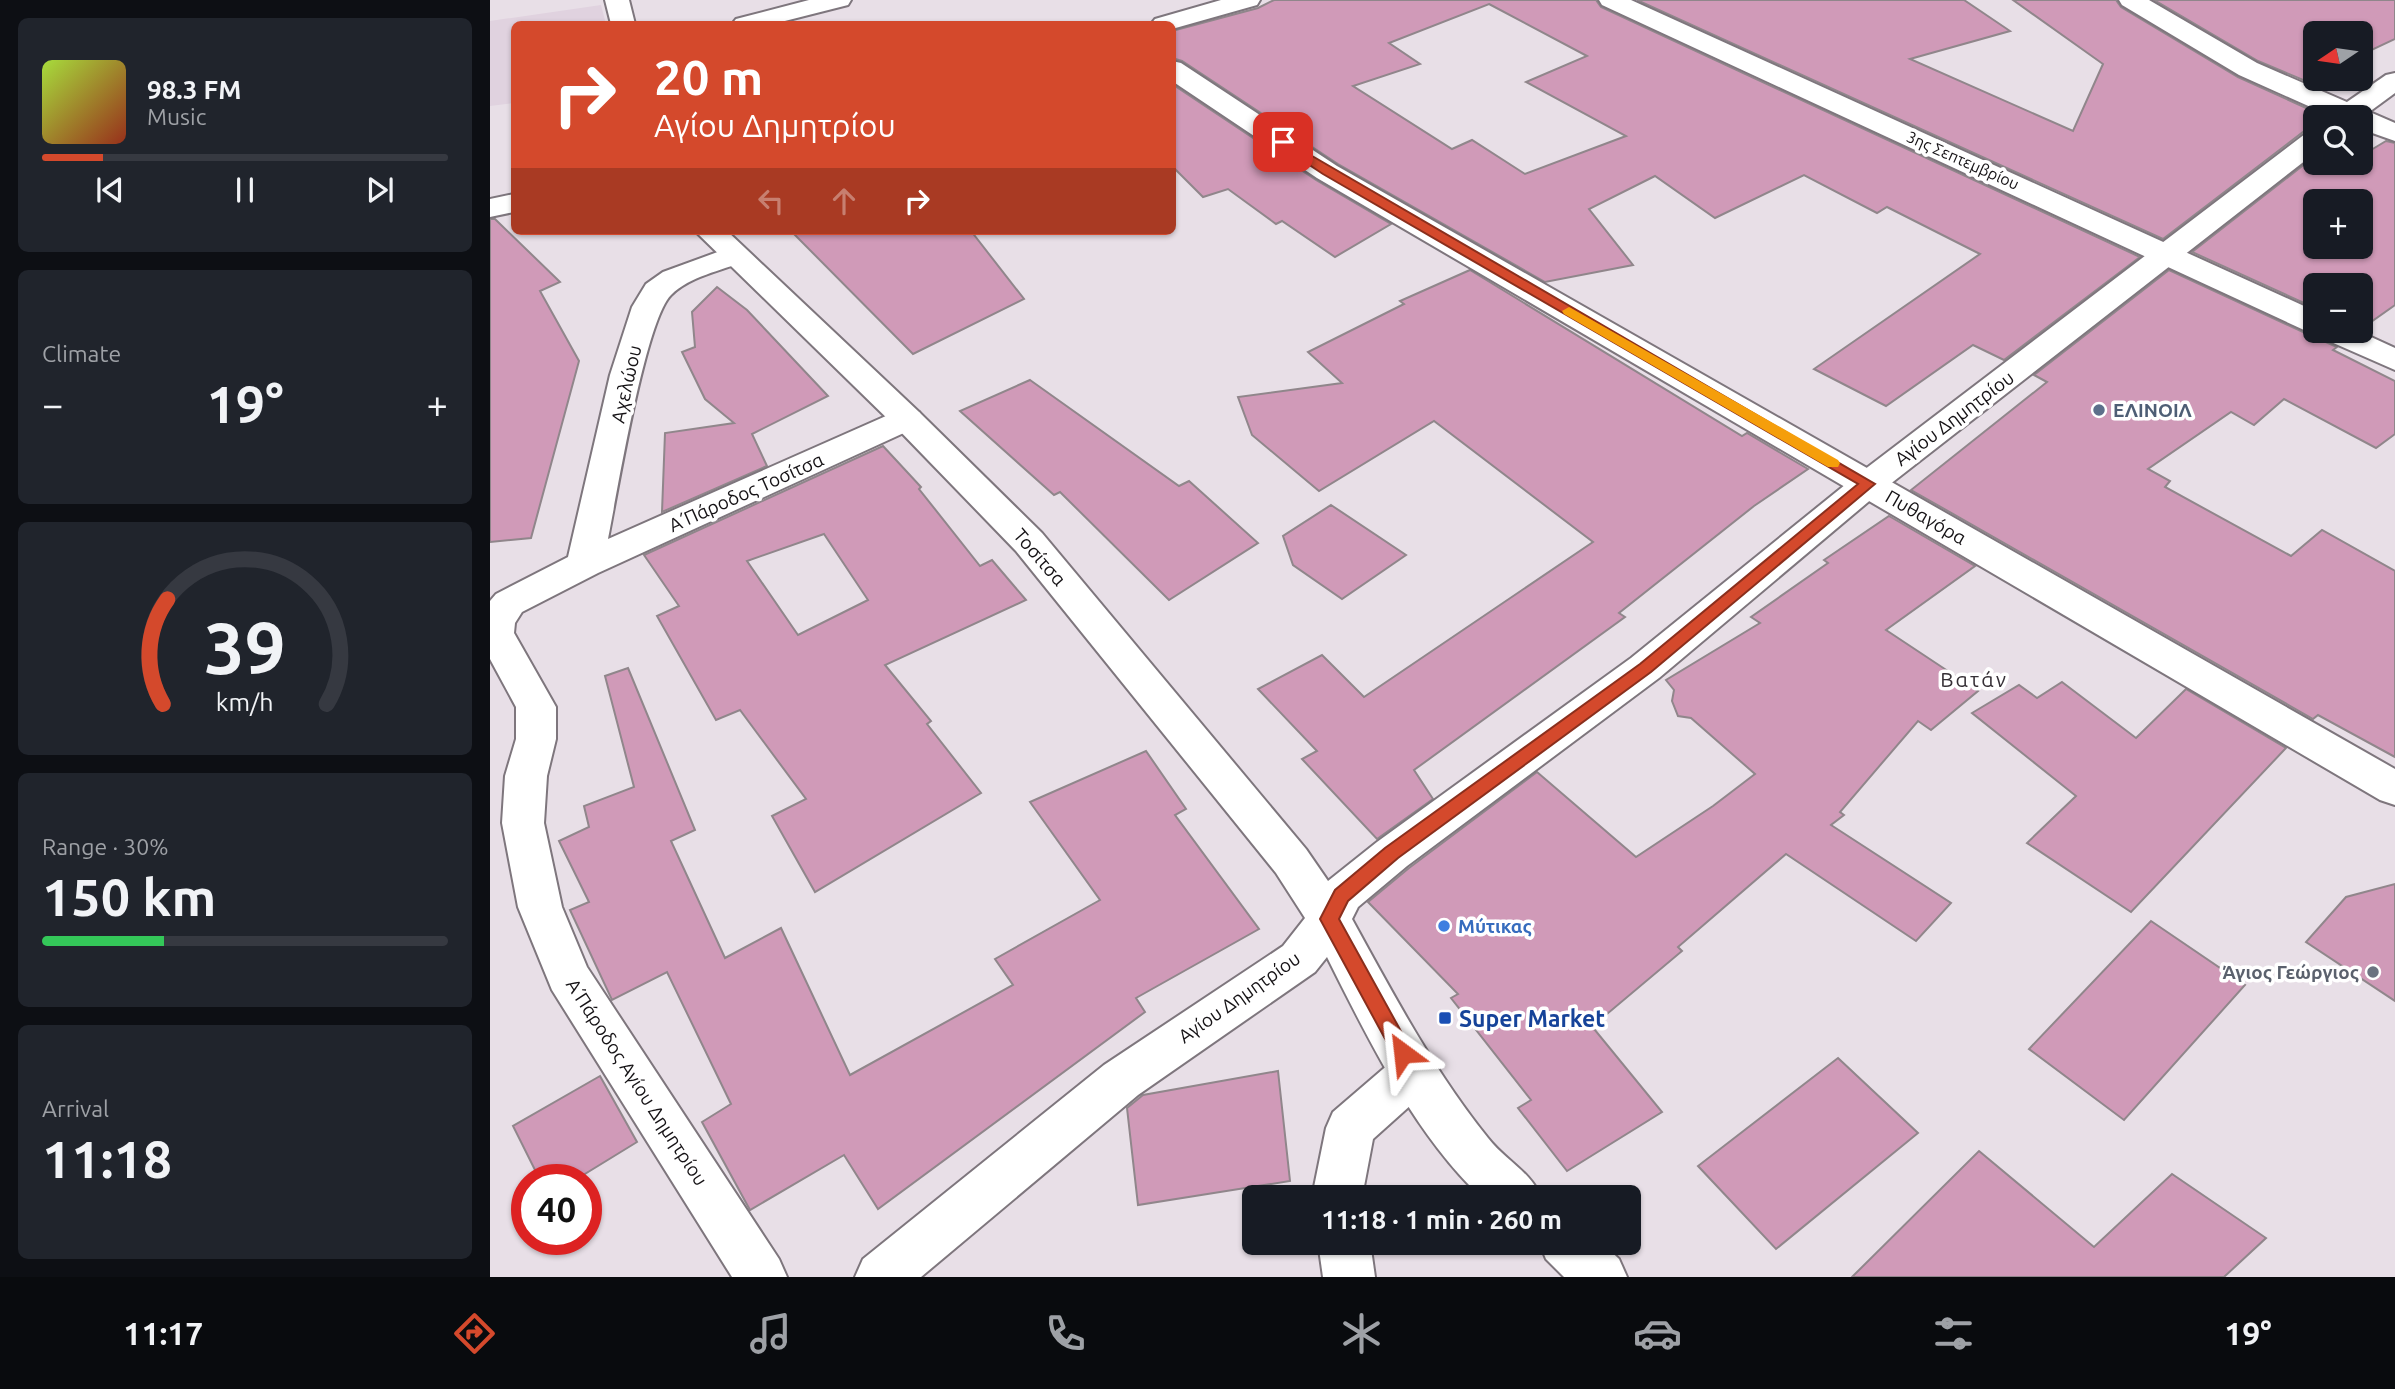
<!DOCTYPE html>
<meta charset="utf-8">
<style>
body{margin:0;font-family:Ubuntu,sans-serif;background:#20242c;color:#f1f3f6;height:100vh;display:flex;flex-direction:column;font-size:26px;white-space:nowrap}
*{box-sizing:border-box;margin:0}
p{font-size:23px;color:#9ea1a6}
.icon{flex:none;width:38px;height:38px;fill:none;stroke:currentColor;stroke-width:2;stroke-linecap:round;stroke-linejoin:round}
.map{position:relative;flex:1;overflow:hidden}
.panel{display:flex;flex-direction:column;gap:18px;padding:18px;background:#0d0f14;width:490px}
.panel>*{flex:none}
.hud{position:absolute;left:21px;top:21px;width:665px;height:214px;border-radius:10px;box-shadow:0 2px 5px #0004;background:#d4492c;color:#fff;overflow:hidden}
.needle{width:46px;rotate:257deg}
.controls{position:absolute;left:1813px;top:21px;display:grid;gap:14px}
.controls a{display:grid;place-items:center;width:70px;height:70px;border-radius:10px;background:#171b24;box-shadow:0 2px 5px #0004;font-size:35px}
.speed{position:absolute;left:21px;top:1164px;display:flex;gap:14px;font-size:35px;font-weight:700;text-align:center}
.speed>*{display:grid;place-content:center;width:91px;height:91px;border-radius:50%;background:#171b24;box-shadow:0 2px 5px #0004;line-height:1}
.speed .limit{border:10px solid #d22;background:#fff;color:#111}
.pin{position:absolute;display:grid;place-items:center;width:60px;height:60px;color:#fff;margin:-30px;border-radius:14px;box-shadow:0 4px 10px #0006}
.me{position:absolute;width:77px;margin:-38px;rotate:330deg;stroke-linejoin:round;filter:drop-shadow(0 0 5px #0008)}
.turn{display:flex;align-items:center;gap:24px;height:147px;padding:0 28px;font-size:32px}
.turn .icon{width:91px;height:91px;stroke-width:2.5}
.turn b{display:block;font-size:49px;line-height:60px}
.lanes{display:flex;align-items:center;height:66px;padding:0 28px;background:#0003;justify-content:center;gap:35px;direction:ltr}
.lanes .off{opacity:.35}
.big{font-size:52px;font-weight:700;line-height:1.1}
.panel .tile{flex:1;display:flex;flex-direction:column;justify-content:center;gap:10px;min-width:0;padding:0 24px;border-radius:10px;background:#20242c}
.panel .dial{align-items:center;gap:0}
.dial svg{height:182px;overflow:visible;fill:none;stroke:#363941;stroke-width:7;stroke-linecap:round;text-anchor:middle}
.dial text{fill:#f1f3f6;stroke:none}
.song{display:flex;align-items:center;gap:21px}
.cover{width:84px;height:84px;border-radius:10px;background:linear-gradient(135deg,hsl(80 70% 55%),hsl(10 70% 35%))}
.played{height:7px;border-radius:4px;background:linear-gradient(90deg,#d4492c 15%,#363941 15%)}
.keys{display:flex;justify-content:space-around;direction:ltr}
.heat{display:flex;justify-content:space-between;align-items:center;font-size:38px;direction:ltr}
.charge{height:10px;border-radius:5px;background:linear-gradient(90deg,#34c759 30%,#363941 0)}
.trip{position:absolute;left:752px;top:1185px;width:399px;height:70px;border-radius:10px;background:#171b24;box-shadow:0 2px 5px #0004;font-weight:700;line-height:70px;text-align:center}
.tab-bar{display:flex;height:112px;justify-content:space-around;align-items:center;background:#090b0e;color:#9ea1a6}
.tab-bar .icon{width:49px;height:49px}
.tab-bar .current{color:#d4492c}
.tab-bar b{font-size:32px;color:#f1f3f6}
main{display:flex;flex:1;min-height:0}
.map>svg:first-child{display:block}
.built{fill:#e0d2df}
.building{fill:#d09ab8;stroke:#90868b;stroke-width:2;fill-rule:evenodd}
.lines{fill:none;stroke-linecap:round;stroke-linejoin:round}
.street-casing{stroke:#7e767d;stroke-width:4}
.secondary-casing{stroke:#7e767d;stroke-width:4}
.street{fill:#fff;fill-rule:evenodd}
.secondary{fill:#fff;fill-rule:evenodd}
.route{fill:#d4492c;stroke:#8a2f1d;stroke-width:2}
.slow{fill:#f59e0b}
.service-dot{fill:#5c6f8a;stroke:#fff;stroke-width:2.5}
.shop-dot{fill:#3f7fe0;stroke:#fff;stroke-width:2.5}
.worship-dot{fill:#6b7280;stroke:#fff;stroke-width:2.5}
.transit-dot{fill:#1a4fb4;stroke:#fff;stroke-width:2.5}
.labels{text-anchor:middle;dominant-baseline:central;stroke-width:7;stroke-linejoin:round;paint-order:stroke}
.far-street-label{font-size:16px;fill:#151215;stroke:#fff}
.street-label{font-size:19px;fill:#151215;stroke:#fff}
.service-label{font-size:19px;font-weight:bold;fill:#4e5e75;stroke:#fff;text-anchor:start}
.shop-label{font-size:19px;font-weight:bold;fill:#366cbe;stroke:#fff;text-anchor:start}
.worship-label{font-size:19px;font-weight:bold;fill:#5b616d;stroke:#fff;text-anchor:end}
.neighbourhood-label{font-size:21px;letter-spacing:2px;fill:#363036;stroke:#fff}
.near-transit-label{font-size:23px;font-weight:bold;fill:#164399;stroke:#fff;text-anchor:start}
</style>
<main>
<section class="panel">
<div class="tile">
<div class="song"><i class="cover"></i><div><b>98.3 FM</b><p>Music</p></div></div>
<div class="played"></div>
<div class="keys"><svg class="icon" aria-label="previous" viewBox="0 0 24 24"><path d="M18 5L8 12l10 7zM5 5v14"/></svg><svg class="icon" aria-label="pause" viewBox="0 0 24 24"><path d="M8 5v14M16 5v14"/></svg><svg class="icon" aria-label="next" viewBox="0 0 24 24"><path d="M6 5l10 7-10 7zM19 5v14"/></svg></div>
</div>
<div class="tile"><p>Climate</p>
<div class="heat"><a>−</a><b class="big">19°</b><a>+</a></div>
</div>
<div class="tile dial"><svg viewBox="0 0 100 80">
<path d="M14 69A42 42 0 1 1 86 69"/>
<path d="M14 69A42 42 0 0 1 16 23" stroke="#d4492c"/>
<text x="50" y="56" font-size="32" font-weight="700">39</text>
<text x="50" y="72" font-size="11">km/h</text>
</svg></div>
<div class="tile"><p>Range · 30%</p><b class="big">150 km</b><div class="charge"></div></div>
<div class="tile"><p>Arrival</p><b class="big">11:18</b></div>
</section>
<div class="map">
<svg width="1905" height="1277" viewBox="0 0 1905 1277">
<rect width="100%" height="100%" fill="#e8dfe7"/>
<polygon class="built" points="111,5 116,24 24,24 24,103 0,106 0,21"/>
<g class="building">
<path d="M784,0H1106L1111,7L1650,257L1514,360L1483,345L1396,406L1324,369L1490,254L1397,207L1387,213L1314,175L1225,218L1165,176L1099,209L1143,265L1055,282L848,164L692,61L682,58V31L768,8ZM999,4L1097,56L1036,82L1136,136L1035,174L982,140L962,149L863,86L930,64L899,43Z"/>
<polygon points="1147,0 1474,0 1520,31 1420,59 1583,131 1613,64 1523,0 1626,0 1631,7 1748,77 1825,112 1825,130 1813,132 1673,239"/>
<polygon points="1664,0 1905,0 1905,39 1871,55 1871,33 1825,33 1825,85 1768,61"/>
<polygon points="682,84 826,180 901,224 845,257 792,221 786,224 738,189 713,197 682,166"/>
<path d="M1896,141L1905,143V305L1871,329V285H1825V308L1702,252L1825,156V163H1871V156ZM1825,201H1871V247H1825Z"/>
<polygon points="0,219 5,219 70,282 50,291 89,361 41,538 0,542"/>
<polygon points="301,231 481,231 534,299 423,354"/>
<polygon points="980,270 1252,436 1257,433 1318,469 1264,506 1129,613 1135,617 924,770 943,799 887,839 812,759 827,751 768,689 832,655 874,697 1103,542 944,421 829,491 762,435 748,397 852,383 818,352 914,304 910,301"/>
<polygon points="1679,270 1813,332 1826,334 1831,340 1847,347 1843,350 1905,381 1905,434 1886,448 1794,399 1764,425 1741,412 1658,469 1680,481 1675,487 1801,556 1832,530 1905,571 1905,757 1828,715 1823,719 1421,490 1557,382 1544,375"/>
<polygon points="227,287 257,310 338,396 262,434 277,466 172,512 175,433 244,423 215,399 192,352 205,347 202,312"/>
<polygon points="540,380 689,486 699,481 768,543 679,600 570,492 564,495 470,411"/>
<path d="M393,446L431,487L429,489L490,566L502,560L536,600L395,665L441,721L437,724L491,793L325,892L282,816L316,799L250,710L226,720L167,616L189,606L154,555ZM334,534L378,600L308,635L257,561Z"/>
<polygon points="841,505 916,555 852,599 803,565 793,536"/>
<polygon points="1399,516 1485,566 1396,630 1488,691 1441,730 1428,721 1350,812 1354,815 1341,825 1461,903 1426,941 1296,854 1188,947 1192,951 1117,1014 1100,1024 1172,1112 1077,1171 1028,1108 1041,1100 961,998 968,994 878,902 919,868 1047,772 1146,857 1223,806 1265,774 1201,718 1188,716 1182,701 1184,690 1176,680 1270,623 1261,617 1338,563 1334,560"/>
<polygon points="138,668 205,830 181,841 235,958 291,928 360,1075 523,985 505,959 610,900 540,802 656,751 696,809 685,815 769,929 646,998 655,1012 388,1209 354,1155 260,1210 212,1122 241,1104 177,972 122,1000 80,910 99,902 69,841 99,827 94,806 144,787 115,676"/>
<polygon points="1572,682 1646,738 1696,689 1796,748 1641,912 1537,843 1586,796 1482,713 1529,685 1547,698"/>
<polygon points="1905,884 1905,1001 1816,942 1856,897"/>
<polygon points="1661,921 1755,985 1634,1120 1539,1049"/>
<polygon points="1348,1058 1428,1133 1286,1249 1208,1166"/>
<polygon points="788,1071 800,1181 648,1205 637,1108 653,1095"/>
<polygon points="110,1076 147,1142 85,1180 50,1180 23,1126"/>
<polygon points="1489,1151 1604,1247 1682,1174 1776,1238 1734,1277 1362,1277"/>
</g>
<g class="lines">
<g class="street-casing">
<g id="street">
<polygon points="115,0 139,0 145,24 121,24"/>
<polygon points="319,0 361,0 358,5 283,24 242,24 246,19"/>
<polygon points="1109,0 1141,0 1825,311 1825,331 1868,331 1905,348 1905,370 1832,338 1828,332 1814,330 1112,5"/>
<polygon points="1629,0 1659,0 1767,63 1905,123 1905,141 1871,129 1871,117 1843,117 1749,75 1632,5"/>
<polygon points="682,61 691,63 847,166 1905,769 1905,805 1890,800 827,178 682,81"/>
<path d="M244,246L255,249L259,255L255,261C231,271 200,276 181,295C155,321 127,494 118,539L405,412L417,409L429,412L434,419L429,426L108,573L32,612L25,623L24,633L66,707V739L57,776L54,823L72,907L97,967L289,1259L297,1277H242L62,990L28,907L12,823L15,776L26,739V707L0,659V601L6,594L78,557L120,375L142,307L156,284L173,272Z"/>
<polygon points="924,1051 941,1057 948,1072 941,1087 883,1139 872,1197 822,1197 836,1128 843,1112 907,1057"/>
<polygon points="828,1242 880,1242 885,1277 833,1277"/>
</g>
</g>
<g class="secondary-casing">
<g id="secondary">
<polygon points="731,0 770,0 767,5 682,29 682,24 661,24 665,19"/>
<polygon points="1905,73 1905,93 1871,118 1840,117 1844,111 1896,75"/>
<path d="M1825,132V153L1390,492L1169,678L917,866L868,907L862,919C903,994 944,1071 998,1138C1015,1160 1040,1171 1051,1197H991C924,1133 878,1039 837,957L825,972L648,1095L431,1277H365L373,1259L614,1065L793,946L815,918L786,873L526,551L405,426L205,231H237L429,412L552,533L816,849L838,881L887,842L1141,658L1366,476L1815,134Z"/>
<polygon points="24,194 24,212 0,217 0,199"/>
<polygon points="1049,1242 1111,1242 1129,1259 1137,1277 1074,1277 1056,1259"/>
</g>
</g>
<use href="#street" class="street"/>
<use href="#secondary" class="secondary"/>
</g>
<polygon class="route" points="793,139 1385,484 1161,672 908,858 858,901 849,919 923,1053 920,1059 913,1061 906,1059 830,919 845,890 895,848 1150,664 1368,484 833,174 789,145 787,142"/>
<polygon class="slow" points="1079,307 1348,460 1350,463 1348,467 1338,467 1074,314 1072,311"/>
<circle class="service-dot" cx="1609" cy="410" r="7"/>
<circle class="shop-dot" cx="954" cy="926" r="7"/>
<circle class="worship-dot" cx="1883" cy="972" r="7"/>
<rect class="transit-dot" x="948" y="1011" width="14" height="14" rx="3.5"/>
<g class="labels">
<g class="far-street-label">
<text transform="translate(1473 160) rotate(24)">3ης Σεπτεμβρίου</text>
</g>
<g class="street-label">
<text transform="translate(136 384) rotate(-77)">Αχελώου</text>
<text transform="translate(1464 418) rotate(-37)">Αγίου Δημητρίου</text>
<text transform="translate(256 492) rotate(-24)">Α΄ Πάροδος Τοσίτσα</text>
<text transform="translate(1436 517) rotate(30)">Πυθαγόρα</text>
<text transform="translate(550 557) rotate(49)">Τοσίτσα</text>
<text transform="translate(749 997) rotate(-35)">Αγίου Δημητρίου</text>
<text transform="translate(147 1082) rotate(57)">Α΄ Πάροδος Αγίου Δημητρίου</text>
</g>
<g class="service-label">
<text x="1623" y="410">ΕΛΙΝΟΙΛ</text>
</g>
<g class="shop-label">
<text x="968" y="926">Μύτικας</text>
</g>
<g class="worship-label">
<text x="1869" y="972">Άγιος Γεώργιος</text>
</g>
<g class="neighbourhood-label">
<text x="1484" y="679">Βατάν</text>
</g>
<g class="near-transit-label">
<text x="969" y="1018">Super Market</text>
</g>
</g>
</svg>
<div class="controls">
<a><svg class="needle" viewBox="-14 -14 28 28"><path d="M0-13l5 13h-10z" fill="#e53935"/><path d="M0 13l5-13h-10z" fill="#9ea1a6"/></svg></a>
<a><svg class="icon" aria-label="search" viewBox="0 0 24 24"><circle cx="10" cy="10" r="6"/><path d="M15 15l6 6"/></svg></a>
<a>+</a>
<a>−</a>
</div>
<div class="speed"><div class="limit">40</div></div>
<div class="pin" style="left:793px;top:142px;background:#d93025"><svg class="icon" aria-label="arrive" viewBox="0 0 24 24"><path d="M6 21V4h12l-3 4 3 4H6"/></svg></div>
<svg class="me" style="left:913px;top:1053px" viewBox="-20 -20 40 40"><path d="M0-17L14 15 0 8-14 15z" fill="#d4492c" stroke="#fff" stroke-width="4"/></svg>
<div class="trip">11:18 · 1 min · 260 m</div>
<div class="hud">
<div class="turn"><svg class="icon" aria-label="right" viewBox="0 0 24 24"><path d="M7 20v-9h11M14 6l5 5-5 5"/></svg><div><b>20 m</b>Αγίου Δημητρίου</div></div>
<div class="lanes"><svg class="icon off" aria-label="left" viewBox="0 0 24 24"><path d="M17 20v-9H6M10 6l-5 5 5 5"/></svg><svg class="icon off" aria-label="ahead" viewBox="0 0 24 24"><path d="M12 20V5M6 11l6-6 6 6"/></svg><svg class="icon" aria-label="right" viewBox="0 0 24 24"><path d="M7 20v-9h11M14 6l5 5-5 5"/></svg></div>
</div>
</div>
</main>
<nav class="tab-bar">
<b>11:17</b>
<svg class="icon current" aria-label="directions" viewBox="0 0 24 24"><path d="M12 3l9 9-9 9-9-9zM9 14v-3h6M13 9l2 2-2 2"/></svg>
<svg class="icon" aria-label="music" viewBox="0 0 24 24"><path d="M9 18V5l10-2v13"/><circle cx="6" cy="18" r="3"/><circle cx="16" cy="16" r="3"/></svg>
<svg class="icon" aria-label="phone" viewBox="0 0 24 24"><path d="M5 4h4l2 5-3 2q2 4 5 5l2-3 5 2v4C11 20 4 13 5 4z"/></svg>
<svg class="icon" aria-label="climate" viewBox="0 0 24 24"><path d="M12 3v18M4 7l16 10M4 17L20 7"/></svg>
<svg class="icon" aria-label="car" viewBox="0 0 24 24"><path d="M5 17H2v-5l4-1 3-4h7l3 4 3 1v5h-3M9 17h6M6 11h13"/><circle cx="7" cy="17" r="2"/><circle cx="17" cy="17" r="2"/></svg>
<svg class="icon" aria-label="filters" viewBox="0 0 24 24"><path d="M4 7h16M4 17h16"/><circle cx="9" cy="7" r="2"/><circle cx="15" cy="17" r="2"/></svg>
<b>19°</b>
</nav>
